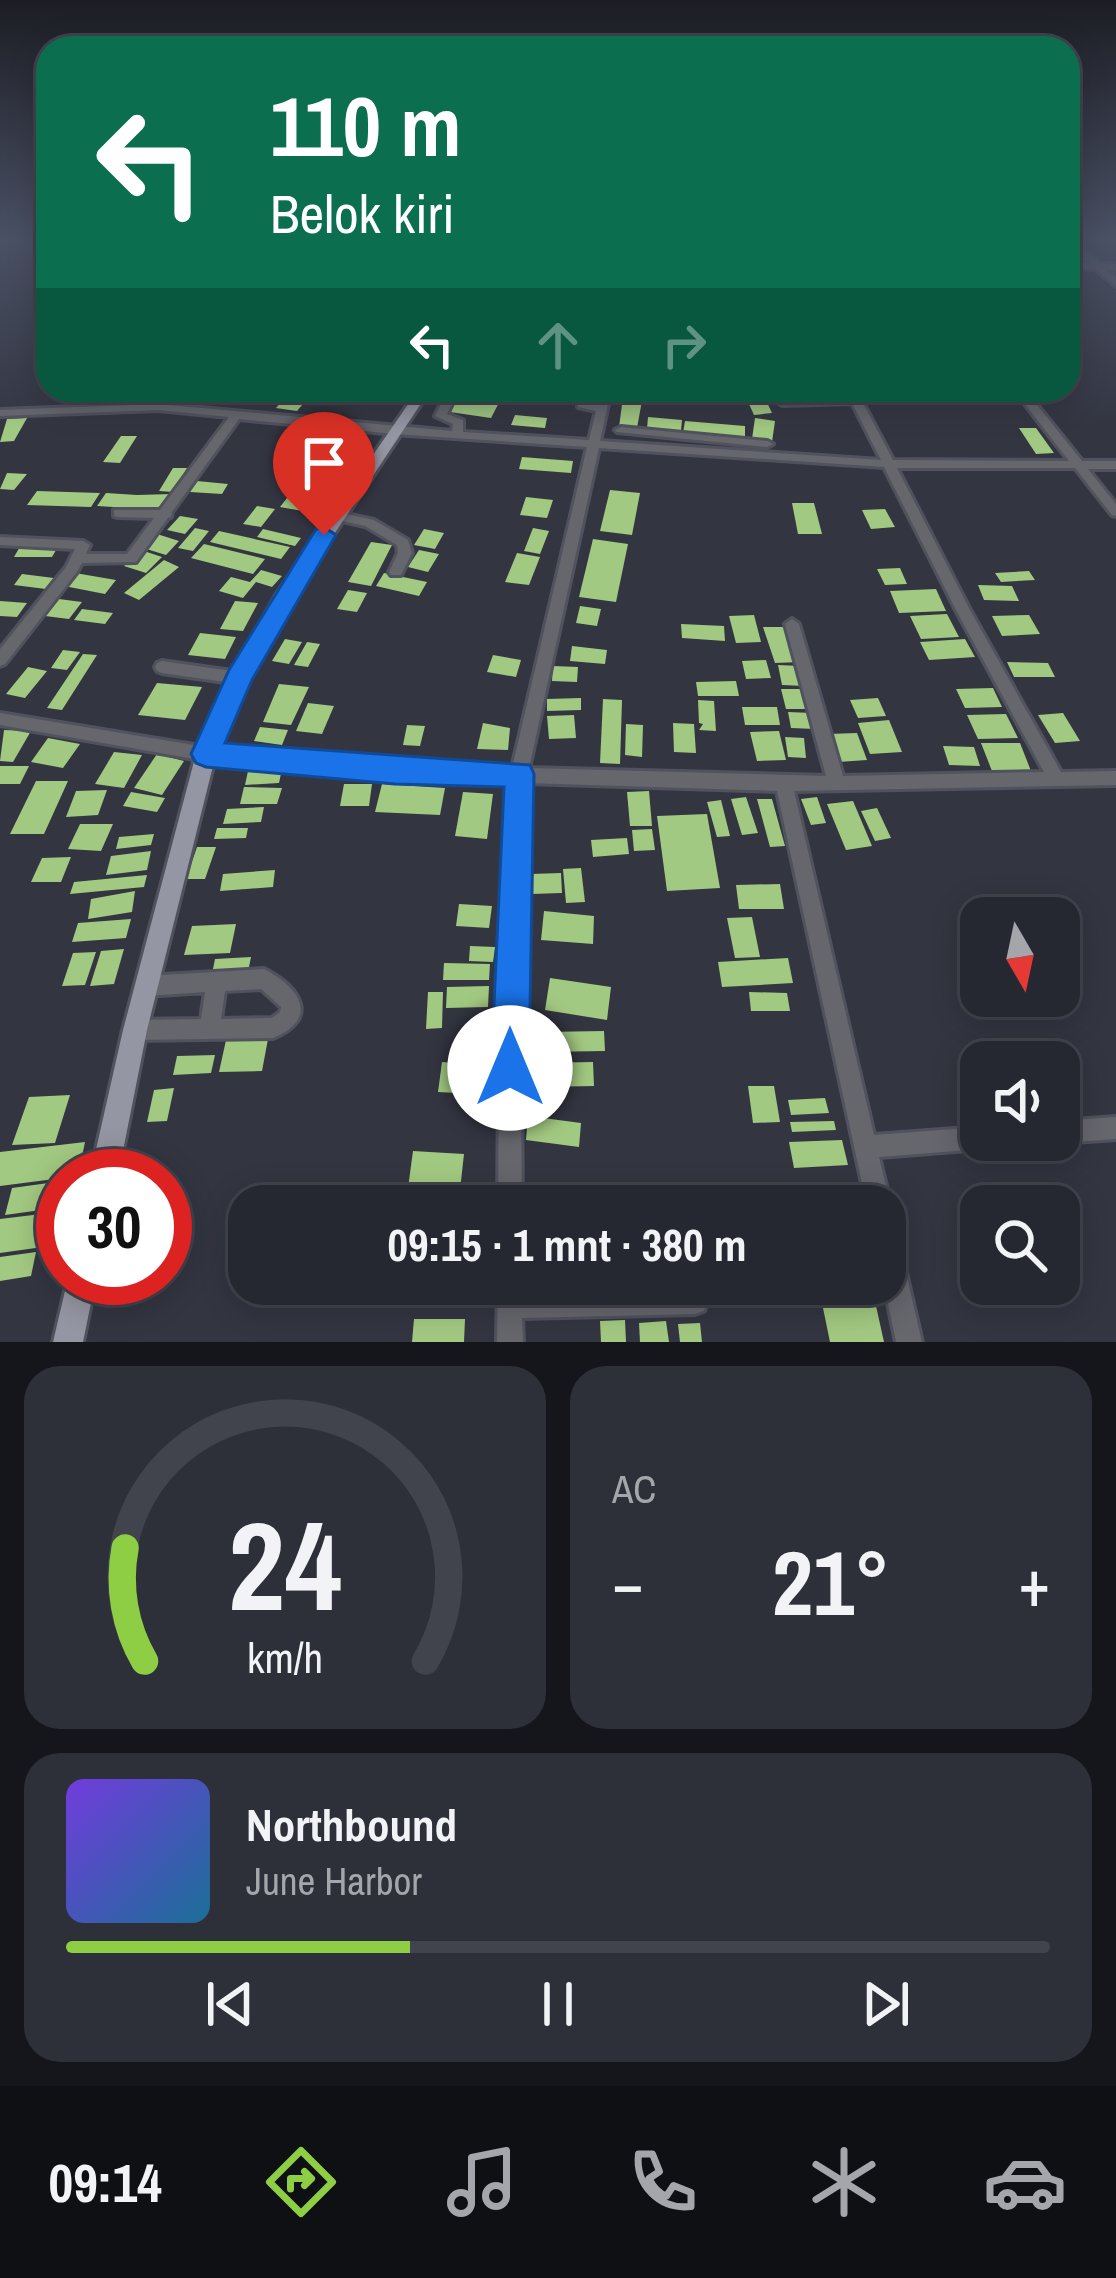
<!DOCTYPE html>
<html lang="id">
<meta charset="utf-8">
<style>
body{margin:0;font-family:"Archivo Narrow",sans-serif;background:#2e3039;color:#f1f3f6;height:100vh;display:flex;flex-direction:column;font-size:45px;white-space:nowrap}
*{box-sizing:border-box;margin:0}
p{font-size:39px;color:#a4a6ab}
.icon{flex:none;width:66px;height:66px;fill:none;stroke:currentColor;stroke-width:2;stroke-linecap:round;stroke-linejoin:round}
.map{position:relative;height:1342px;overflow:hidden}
.drawer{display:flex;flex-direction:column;gap:24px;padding:24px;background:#15161b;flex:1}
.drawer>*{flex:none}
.banner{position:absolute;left:36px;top:36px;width:1044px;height:366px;border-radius:36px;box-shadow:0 6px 30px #0003,0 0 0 3px #42444d;background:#0b6e4f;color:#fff;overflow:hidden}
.needle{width:78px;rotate:171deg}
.fabs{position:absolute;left:960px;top:897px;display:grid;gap:24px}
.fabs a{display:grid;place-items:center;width:120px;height:120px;border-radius:24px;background:#262831;box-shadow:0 6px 30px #0003,0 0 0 3px #42444d;font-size:60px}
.speed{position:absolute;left:36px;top:1149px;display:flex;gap:24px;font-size:60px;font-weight:700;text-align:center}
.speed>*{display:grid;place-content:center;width:156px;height:156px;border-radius:50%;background:#262831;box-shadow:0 6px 30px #0003,0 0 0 3px #42444d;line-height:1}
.speed .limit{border:18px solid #d22;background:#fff;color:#111}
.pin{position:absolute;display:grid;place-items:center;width:102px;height:102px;color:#fff;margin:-123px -51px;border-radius:50% 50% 50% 0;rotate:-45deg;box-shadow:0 0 12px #0007}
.pin .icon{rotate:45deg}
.me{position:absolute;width:132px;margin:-66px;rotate:0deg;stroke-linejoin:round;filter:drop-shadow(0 0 9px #0008)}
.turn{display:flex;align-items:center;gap:42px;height:252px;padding:0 36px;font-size:54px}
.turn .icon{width:156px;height:156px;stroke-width:2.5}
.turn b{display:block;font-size:84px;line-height:102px}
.lanes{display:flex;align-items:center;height:114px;padding:0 36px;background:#0003;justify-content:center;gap:60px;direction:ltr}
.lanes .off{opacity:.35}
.big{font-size:90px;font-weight:700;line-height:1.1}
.drawer .widget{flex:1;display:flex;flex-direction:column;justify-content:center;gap:18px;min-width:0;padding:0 42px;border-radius:36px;background:#2e3039}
.drawer .dial{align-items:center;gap:0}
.dial svg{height:312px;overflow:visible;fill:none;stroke:#42444d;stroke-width:7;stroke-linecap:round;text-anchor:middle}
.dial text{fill:#f1f3f6;stroke:none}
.song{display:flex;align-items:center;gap:36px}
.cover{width:144px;height:144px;border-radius:18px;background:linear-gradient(135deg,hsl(260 70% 55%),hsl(200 70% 35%))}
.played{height:12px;border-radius:6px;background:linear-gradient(90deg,#8dce44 35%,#42444d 35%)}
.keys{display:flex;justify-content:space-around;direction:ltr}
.heat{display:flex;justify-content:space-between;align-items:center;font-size:66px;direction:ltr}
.drawer .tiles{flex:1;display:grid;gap:24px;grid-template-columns:1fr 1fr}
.widget:last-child{grid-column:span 2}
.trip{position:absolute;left:228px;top:1185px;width:678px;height:120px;border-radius:36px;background:#262831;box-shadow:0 6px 30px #0003,0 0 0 3px #42444d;font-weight:700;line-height:120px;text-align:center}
.dock{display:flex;height:192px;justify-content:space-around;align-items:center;background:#0f1014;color:#a4a6ab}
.dock .icon{width:84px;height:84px}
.dock .on{color:#8dce44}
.dock b{font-size:54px;color:#f1f3f6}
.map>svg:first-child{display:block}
.building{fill:#a2c981}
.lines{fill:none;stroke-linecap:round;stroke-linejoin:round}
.minor-casing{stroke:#50525e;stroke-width:6}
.major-casing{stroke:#50525e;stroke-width:6}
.minor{fill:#66676d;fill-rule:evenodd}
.major{fill:#9596a3;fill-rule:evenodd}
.route{fill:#1a73e8;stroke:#114b97;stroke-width:3}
</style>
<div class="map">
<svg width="1116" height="1342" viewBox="0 0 1116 1342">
<rect width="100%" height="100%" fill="#333541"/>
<g class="building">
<polygon points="187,390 233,390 220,405 194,400 199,394"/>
<polygon points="463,390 480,390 504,393 491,418 450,412"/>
<polygon points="624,390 644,390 637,428 619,427"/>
<polygon points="762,392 772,413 754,415 744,393"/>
<polygon points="287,395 299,395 309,397 297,411 276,408"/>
<polygon points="515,415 547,418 545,428 511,425"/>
<polygon points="648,417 682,420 681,431 647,429"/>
<polygon points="27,418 14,441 0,442 7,419"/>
<polygon points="755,418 775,421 772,442 752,439"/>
<polygon points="685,421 745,426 745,439 683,433"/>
<polygon points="1019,428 1036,428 1054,453 1036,454"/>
<polygon points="121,436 137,436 120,463 103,462"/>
<polygon points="321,444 338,447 320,469 303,465"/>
<polygon points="522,457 573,461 571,473 519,469"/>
<polygon points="173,468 187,468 173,492 159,491"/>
<polygon points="7,473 27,474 14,490 0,489"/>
<polygon points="197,481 228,484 222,494 190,492"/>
<polygon points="610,490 640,493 632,535 600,531"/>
<polygon points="37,491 100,493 91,507 27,505"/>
<polygon points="106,493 137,495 172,494 163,510 97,506"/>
<polygon points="526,497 553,500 547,518 520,515"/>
<polygon points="287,498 321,504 314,513 280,507"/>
<polygon points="792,503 814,503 822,534 798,534"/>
<polygon points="257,506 275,509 261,527 243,524"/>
<polygon points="885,509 895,527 871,529 862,510"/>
<polygon points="180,516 198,519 185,534 167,530"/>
<polygon points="195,528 209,531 193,551 178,548"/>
<polygon points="533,528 549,531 540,554 524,551"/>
<polygon points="263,529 301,538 295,546 257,537"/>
<polygon points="424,529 444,533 435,549 414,545"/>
<polygon points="219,531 290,547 281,559 210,542"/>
<polygon points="157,534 179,541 166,555 143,548"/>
<polygon points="593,539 628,544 616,602 579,597"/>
<polygon points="371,542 392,545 371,586 348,582"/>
<polygon points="204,544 265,559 253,574 191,558"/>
<polygon points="21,545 59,545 52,557 14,557"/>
<polygon points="141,550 162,557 146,573 124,566"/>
<polygon points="419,550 439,554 428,572 408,567"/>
<polygon points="517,553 540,557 529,585 505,582"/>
<polygon points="164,560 179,567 139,600 124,593"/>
<polygon points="900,568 907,584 885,585 877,569"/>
<polygon points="261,570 282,576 272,587 256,582 243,598 219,591 231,577 250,582"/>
<polygon points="1029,571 1035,580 1001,582 995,573"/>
<polygon points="75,573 116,580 105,594 64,586"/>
<polygon points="384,573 427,582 419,596 376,586"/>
<polygon points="22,574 54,578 46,589 14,585"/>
<polygon points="978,585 1012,586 1019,601 984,600"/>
<polygon points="936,589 946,611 899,613 890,591"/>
<polygon points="348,590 367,593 357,612 337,609"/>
<polygon points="51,598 82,602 69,619 37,615"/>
<polygon points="0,601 27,603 17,617 0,616"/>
<polygon points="235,601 258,603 243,631 220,629"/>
<polygon points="580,606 601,609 597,626 576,623"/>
<polygon points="82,609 113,613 105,624 74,620"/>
<polygon points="947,614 959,637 921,639 910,616"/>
<polygon points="754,615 761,642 736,643 729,616"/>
<polygon points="1029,615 1040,634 1002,636 992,616"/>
<polygon points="681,624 724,626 725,641 682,638"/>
<polygon points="763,627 787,627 800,662 775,663"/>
<polygon points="200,633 236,637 225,659 188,655"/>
<polygon points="285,639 302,642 289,664 272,661"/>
<polygon points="965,639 975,657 929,660 920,642"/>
<polygon points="307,642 320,644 308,667 294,665"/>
<polygon points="572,646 607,650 605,664 570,661"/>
<polygon points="63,650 80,652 67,670 51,668"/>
<polygon points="83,654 97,655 62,710 47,708"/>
<polygon points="493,655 521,660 516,677 487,672"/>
<polygon points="766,660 771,678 746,679 742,661"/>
<polygon points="1007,662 1048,663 1055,677 1014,677"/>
<polygon points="778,665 800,666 804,686 782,685"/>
<polygon points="553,666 578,667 577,682 552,681"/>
<polygon points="28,667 47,671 25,698 6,694"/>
<polygon points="736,681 739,696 698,696 696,682"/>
<polygon points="157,683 202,687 185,720 138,715"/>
<polygon points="279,684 309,687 291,725 263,722"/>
<polygon points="993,688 1002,707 965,708 956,689"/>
<polygon points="781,689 806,689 811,709 786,709"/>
<polygon points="581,698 581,710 547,711 547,699"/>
<polygon points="878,698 886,716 858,718 850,700"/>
<polygon points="603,699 622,700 620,764 600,763"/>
<polygon points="698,700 714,701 716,731 699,730 703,724 699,723"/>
<polygon points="308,703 334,706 322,734 296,731"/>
<polygon points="742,707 777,707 780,725 745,725"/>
<polygon points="788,712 812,713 815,729 791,728"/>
<polygon points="1063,713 1080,741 1055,743 1038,715"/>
<polygon points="1006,714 1018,738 978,739 967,715"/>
<polygon points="574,715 576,738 549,739 547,716"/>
<polygon points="889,720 902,752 870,754 858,723"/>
<polygon points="483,723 510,728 508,750 477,749"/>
<polygon points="673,723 694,724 696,753 674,752"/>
<polygon points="626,724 643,725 642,757 625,755"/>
<polygon points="407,725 425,726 420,746 403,745"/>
<polygon points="260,727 288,730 282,745 254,741"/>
<polygon points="4,730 31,731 13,762 0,761"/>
<polygon points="779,731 786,760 757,761 750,732"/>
<polygon points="857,733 867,760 838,762 828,734"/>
<polygon points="785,737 804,738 806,758 788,757"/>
<polygon points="48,738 80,744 63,768 31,762"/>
<polygon points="981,743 1020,743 1031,771 992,771"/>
<polygon points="943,746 974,747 980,766 949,765"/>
<polygon points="114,752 142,755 124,788 95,784"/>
<polygon points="157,754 184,761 162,795 134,788"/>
<polygon points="0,766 29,766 20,784 0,784"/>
<polygon points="282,769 279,783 245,785 248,771"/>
<polygon points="36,781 68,781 44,834 10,834"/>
<polygon points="344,784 372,784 369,806 340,806"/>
<polygon points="382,784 445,788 440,815 375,812"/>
<polygon points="244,787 282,788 277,804 240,804"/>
<polygon points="107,790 98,815 66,817 76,791"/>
<polygon points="649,791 652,826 630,826 627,792"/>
<polygon points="131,792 165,798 157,812 123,806"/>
<polygon points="463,792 493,794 487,839 455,836"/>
<polygon points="746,797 758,833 742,835 731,799"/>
<polygon points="817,797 826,823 811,825 801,799"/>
<polygon points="757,799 772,799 785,846 770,847"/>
<polygon points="721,800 730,836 717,837 707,802"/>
<polygon points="853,801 872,846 846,850 827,804"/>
<polygon points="264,807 261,822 223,824 227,809"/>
<polygon points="877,808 891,838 875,841 861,811"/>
<polygon points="707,814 720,888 667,891 657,816"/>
<polygon points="80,824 113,824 101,851 68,849"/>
<polygon points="217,828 248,828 246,838 214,839"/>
<polygon points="652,829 655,850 634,851 632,830"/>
<polygon points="154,834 151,845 116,849 119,837"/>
<polygon points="627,838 629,854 593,857 591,840"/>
<polygon points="197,847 216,847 205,879 186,879"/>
<polygon points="151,851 147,870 106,875 111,856"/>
<polygon points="71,857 61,882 31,882 42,858"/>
<polygon points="581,868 585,902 566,903 563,869"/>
<polygon points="275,870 273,887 220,891 223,874"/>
<polygon points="561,873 562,893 531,894 531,874"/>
<polygon points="147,875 144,887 70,894 74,882"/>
<polygon points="780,884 784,909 739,909 736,885"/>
<polygon points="135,891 132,912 88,919 91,899"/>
<polygon points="459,904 492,906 489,928 456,926"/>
<polygon points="544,911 594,916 593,944 541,940"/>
<polygon points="752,917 760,957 735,958 727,918"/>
<polygon points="131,919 126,938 72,942 78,923"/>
<polygon points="236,924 230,953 184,955 192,926"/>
<polygon points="470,946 495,947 493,962 469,961"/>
<polygon points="124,949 114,984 90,986 101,951"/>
<polygon points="96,952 85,985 62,986 73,953"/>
<polygon points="251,957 247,977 211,979 215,959"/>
<polygon points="788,958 793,983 722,987 718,962"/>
<polygon points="444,963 490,964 489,980 443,980"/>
<polygon points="550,978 611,987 607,1020 545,1010"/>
<polygon points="489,986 488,1007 446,1008 447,987"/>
<polygon points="428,992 443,992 442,1028 426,1029"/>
<polygon points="749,992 787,993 790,1011 751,1011"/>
<polygon points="604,1031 605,1051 543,1052 543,1032"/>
<polygon points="268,1039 262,1071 219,1072 226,1040"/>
<polygon points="215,1055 211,1073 173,1075 177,1056"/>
<polygon points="442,1062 479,1065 475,1094 438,1092"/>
<polygon points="593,1062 594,1086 539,1087 539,1063"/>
<polygon points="748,1086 774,1086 780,1122 753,1123"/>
<polygon points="174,1088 167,1121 147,1122 154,1090"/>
<polygon points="70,1095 55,1143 12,1145 29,1097"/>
<polygon points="825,1098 829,1113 791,1115 788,1100"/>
<polygon points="528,1116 581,1123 579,1147 526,1140"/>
<polygon points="834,1121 836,1130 792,1132 790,1122"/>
<polygon points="842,1140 848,1165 794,1168 789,1142"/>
<polygon points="85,1142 78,1176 0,1186 0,1152"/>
<polygon points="413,1151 464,1154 460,1190 408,1188"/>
<polygon points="63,1181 63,1207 5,1215 12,1188"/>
<polygon points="58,1212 50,1246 0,1253 0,1219"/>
<polygon points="36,1252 31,1276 0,1281 0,1257"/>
<polygon points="412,1284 472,1284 472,1295 411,1293"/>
<polygon points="782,1284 835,1284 837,1294 785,1299"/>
<polygon points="876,1306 884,1342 830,1342 823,1308"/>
<polygon points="414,1319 465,1319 464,1342 412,1342"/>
<polygon points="625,1320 626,1342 601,1342 600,1321"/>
<polygon points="666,1321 669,1342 640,1342 639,1323"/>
<polygon points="700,1323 702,1342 680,1342 678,1324"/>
</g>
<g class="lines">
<g class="minor-casing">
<g id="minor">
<polygon points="1068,240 1074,240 1100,264 1116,264 1116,270 1106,269 1116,278 1116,286 1095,269 1068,268 1068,262 1089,263 1068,244"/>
<path d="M448,390L458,391L447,414L463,420V432L589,440L596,411L578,407L579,390H589L588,403L597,405L601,390H611L600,441L881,460L852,403L782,405L777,402L782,399L849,397L846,390H856L893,460L1069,461L1014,390H1025L1082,461H1116V469H1088L1116,504V516L1112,515L1075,468H897L970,610L1061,772L1116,771V785L794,791L874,1135L981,1127V1140H991L989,1146L981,1149L879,1157L891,1206L887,1214L885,1215V1206H867L777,791L527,783L520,976L522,1206H498L500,976L510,782L395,778L206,761L0,725V713L206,747L395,764L512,768L587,447L395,434L239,419L172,512L171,517L168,518L136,562L82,563L77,572L5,664L0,666V649L66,567L75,549L0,545V537L83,541L90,545L86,554H127L154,518L118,517L114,516V510H160L229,417L158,410L0,416V410L158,404L452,431L453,424L435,416ZM599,448L884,467L956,610L1044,772L843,776L799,624L792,619L785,624L826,776L529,768Z"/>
<polygon points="621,427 767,441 773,444 767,447 617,432 615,430"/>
<polygon points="337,512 374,520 408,540 412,553 401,575 391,575 389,572 398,553 397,545 365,526 333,519 333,513"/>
<polygon points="162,661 239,672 244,674 247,678 244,682 239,684 162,673 157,671 155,667 157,663"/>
<path d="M264,969C299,987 321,1018 273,1038L135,1040L128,1037L125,1030L128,1023L135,1020L201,1019L205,992L146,996L139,993L136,986L139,979L146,976ZM261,989L281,1007L280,1012L272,1018L221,1019L225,991Z"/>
<polygon points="1116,1117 1116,1139 1059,1143 1052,1140 1059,1140 1059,1121"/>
<polygon points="885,1222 893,1226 897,1234 922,1342 896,1342 884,1284"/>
<polygon points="498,1284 522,1284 522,1293 695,1290 704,1293 707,1302 704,1311 695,1314 522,1318 523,1342 497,1342"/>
</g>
</g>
<g class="major-casing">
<g id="major">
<polygon points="418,390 430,390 289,602 248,678 216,754 147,1030 118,1176 90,1176 123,1030 196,754 230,678 276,595"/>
<polygon points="68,1278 96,1278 83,1342 53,1342"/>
</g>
</g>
<use href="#minor" class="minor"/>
<use href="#major" class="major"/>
</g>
<linearGradient id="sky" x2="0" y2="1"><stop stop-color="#1c1d24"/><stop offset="0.56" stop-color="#4a5165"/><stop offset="1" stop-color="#4a5165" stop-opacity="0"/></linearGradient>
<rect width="1116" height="428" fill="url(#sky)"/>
<polygon class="route" points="324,527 336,535 252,680 225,743 530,765 534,774 529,1068 524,1082 510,1087 497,1082 491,1068 504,787 395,784 206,767 196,763 191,754 229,670 316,529"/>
</svg>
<div class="fabs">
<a><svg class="needle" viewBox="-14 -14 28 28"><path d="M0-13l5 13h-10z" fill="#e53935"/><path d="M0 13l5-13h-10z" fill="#a4a6ab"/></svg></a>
<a><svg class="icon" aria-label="sound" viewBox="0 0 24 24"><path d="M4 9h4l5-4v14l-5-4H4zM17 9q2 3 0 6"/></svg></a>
<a><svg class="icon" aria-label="search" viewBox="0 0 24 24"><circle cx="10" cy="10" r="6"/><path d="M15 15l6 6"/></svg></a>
</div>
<div class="speed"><div class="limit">30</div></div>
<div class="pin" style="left:324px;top:535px;background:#d93025"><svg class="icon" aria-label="arrive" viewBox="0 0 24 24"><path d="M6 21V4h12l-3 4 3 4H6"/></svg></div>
<svg class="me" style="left:510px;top:1068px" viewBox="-20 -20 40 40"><circle r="19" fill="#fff"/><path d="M0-13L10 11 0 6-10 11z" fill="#1a73e8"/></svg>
<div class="trip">09:15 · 1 mnt · 380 m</div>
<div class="banner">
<div class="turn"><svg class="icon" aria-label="left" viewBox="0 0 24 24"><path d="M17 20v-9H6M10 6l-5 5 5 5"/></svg><div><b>110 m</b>Belok kiri</div></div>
<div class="lanes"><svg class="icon" aria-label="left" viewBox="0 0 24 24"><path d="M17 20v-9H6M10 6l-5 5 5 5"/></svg><svg class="icon off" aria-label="ahead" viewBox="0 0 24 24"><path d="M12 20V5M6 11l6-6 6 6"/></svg><svg class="icon off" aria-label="right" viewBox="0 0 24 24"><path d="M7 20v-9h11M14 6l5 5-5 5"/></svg></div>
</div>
</div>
<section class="drawer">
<div class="tiles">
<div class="widget dial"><svg viewBox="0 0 100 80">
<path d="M14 69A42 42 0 1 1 86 69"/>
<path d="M14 69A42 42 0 0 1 9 40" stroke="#8dce44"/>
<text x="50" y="56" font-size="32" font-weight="700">24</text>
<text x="50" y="72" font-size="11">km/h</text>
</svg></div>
<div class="widget"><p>AC</p>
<div class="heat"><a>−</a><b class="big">21°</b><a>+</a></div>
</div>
<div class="widget">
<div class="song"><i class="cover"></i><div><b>Northbound</b><p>June Harbor</p></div></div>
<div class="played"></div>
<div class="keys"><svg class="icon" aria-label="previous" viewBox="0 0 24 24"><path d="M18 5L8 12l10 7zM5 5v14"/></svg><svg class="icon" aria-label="pause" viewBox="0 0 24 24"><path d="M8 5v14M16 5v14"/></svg><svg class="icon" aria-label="next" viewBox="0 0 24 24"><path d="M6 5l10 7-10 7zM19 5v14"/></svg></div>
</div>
</div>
</section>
<nav class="dock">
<b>09:14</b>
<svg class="icon on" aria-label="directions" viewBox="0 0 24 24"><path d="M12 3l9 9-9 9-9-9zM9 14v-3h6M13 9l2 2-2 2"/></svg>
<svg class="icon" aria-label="music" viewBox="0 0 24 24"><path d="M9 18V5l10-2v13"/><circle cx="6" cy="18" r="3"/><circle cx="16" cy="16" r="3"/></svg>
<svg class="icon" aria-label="phone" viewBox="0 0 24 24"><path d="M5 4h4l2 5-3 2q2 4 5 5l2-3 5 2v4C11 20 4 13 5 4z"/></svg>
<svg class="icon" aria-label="climate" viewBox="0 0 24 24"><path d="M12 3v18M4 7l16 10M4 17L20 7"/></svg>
<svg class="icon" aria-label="car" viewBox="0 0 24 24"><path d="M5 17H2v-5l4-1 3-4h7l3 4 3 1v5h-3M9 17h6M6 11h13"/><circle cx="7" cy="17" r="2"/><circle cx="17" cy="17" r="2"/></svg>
</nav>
